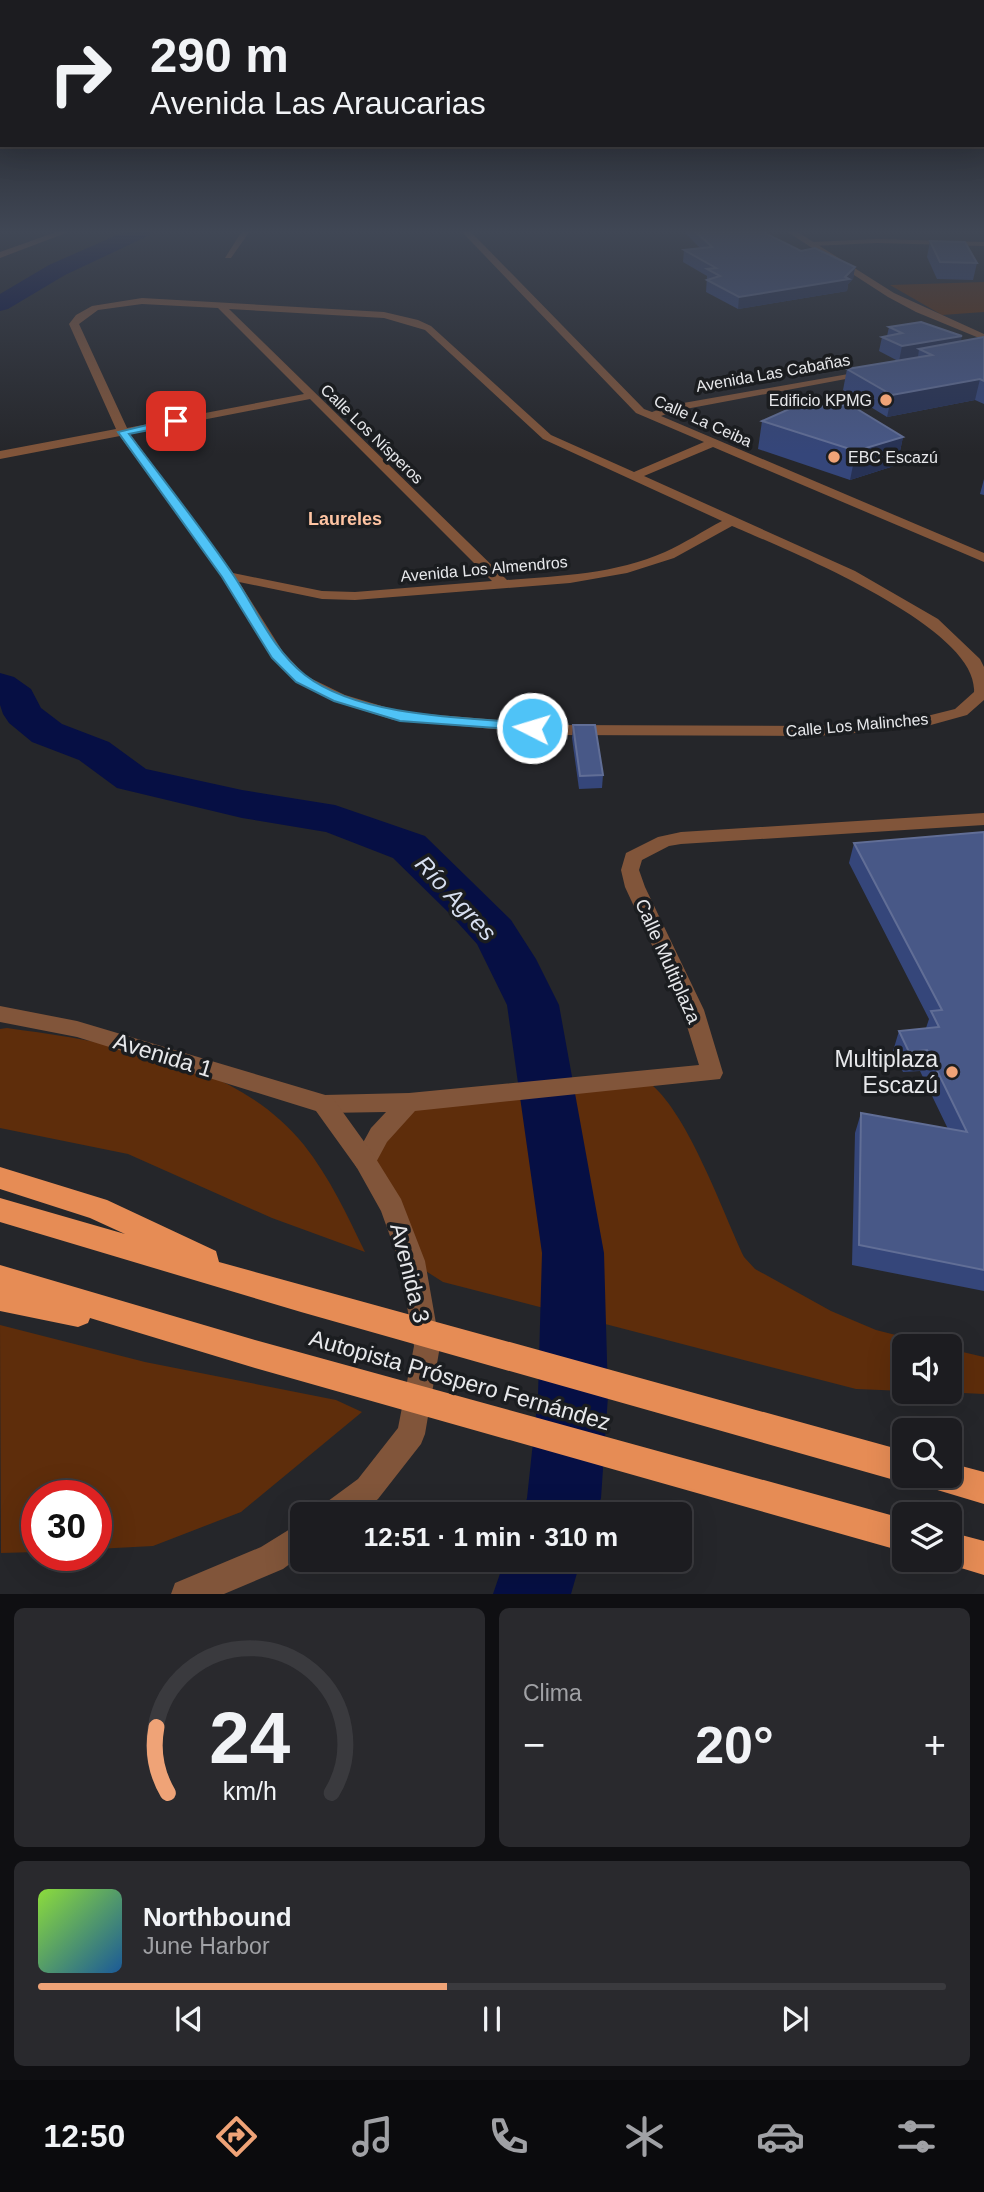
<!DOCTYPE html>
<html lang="es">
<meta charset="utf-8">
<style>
body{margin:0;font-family:Helvetica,sans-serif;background:#29292d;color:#f1f3f6;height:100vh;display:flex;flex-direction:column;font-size:26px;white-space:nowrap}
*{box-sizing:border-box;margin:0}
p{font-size:23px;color:#a0a1a5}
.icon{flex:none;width:38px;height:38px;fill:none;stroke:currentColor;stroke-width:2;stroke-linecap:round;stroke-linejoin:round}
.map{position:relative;height:1594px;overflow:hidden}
.sheet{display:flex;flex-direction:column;gap:14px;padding:14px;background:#0f0f12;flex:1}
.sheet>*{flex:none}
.top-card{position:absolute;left:0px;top:0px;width:985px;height:147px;box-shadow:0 7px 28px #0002,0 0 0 2px #3a3a3e;background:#1c1c20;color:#f1f3f6;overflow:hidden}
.fabs{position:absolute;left:892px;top:1334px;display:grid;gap:14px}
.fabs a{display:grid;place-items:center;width:70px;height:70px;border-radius:10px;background:#1c1c20;box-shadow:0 7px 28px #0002,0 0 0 2px #3a3a3e;font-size:35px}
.speed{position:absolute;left:21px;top:1480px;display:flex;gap:14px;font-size:35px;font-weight:700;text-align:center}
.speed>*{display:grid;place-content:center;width:91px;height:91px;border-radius:50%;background:#1c1c20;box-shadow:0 7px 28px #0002,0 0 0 2px #3a3a3e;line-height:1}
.speed .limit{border:10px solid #d22;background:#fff;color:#111}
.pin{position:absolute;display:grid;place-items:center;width:60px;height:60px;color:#fff;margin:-30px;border-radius:14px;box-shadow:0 4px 10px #0006}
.me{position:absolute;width:77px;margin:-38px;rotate:275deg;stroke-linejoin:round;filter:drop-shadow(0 0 5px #0008)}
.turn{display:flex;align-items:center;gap:24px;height:147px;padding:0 35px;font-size:32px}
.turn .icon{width:91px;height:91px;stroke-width:2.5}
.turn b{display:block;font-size:49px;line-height:60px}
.big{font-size:52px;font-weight:800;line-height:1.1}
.sheet .card{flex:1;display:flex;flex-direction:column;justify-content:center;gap:10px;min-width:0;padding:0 24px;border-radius:10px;background:#29292d}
.sheet .dial{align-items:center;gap:0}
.dial svg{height:182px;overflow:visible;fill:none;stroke:#3a3a3e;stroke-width:7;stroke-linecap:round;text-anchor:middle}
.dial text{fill:#f1f3f6;stroke:none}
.song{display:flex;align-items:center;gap:21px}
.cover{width:84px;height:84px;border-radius:10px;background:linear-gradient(135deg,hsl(90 70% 55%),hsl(210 70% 35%))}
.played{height:7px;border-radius:4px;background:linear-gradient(90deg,#efa377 45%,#3a3a3e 45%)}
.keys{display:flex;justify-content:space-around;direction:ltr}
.heat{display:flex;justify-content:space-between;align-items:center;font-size:38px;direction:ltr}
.sheet .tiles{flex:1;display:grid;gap:14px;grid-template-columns:1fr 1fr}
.card:last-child{grid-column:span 2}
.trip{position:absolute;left:290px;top:1502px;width:402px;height:70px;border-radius:10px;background:#1c1c20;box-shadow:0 7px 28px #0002,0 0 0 2px #3a3a3e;font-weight:800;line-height:70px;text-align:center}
.menu{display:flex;height:112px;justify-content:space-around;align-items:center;background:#0b0b0d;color:#a0a1a5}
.menu .icon{width:49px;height:49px}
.menu .selected{color:#efa377}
.menu b{font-size:32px;color:#f1f3f6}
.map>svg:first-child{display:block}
.green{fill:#5e2d0b}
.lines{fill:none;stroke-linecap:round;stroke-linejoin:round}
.river{fill:#060f44;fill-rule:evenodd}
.minor{fill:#81553a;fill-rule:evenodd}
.tertiary{fill:#81553a;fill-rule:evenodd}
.trunk{fill:#e68c55;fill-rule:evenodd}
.wall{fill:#35467a}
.shaded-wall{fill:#273255}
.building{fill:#485887;stroke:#616e96;stroke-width:2}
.route{fill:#4fc3f7;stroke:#337fa1;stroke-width:2}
.poi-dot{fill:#efa377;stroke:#1b1d20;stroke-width:2.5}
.labels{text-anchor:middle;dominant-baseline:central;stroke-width:7;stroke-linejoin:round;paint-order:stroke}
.far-street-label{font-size:16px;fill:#e7e8eb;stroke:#1b1d20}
.far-poi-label{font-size:16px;fill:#e7e8eb;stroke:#1b1d20;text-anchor:end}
.far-neighbourhood-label{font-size:18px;font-weight:bold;fill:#fec4a3;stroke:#1b1d20}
.street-label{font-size:19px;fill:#e7e8eb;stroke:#1b1d20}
.near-street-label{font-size:23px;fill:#e7e8eb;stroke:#1b1d20}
.near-poi-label{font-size:23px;fill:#e7e8eb;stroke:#1b1d20;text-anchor:end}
.near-water-label{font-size:24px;font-style:italic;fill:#d7dff0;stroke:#1b1d20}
</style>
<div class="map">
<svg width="984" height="1594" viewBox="0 0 984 1594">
<rect width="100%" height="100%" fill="#25262a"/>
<g class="green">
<polygon points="984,282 984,312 942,315 890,285"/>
<path d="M7,1028C108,1042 236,1060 304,1145C330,1178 347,1215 365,1252L272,1218L128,1154L0,1128V1029Z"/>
<path d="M652,1085C689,1117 722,1210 744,1257L755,1269L831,1311L876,1330L939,1346H905V1391L856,1389L443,1282L421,1268L378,1172L374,1144L417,1109Z"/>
<polygon points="0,1325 145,1362 336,1400 362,1412 241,1512 153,1546 96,1549 96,1496 37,1496 37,1552 1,1553"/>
<polygon points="950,1349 984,1357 984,1394 921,1391 950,1391"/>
</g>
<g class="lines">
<g class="river">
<polygon points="126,231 153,231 150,235 65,275 8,309 0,311 0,294 49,265"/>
<polygon points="0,673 14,677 31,689 41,708 62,724 109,742 146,769 242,790 335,805 425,836 511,920 536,959 559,1005 604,1253 608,1396 601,1498 596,1514 522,1514 527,1498 538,1396 542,1253 507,1005 477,944 449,913 393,858 326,832 242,818 117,788 79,760 32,742 9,723 3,714 0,705"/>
<polygon points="505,1559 581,1559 571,1594 493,1594"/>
</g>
<g class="minor">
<polygon points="59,231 71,231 0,258 0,252"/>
<polygon points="242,231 250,231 231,258 225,258"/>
<path d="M461,231H470L644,409L652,412L672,405L871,370L872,372L867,375L675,411L661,416L984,553V562L713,447L644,476L855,571L938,619L980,659L984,667V700L967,715L920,728L816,736L558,735L394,720L333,701L296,682L272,658L222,577L120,436L0,459V451L116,429L69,324L76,315L92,306L142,298L384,312L418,320L431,326L551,435L634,472L704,442L636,413ZM142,304L218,308L304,394L127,428L79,324L98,310ZM229,309L384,318L425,330L543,439L722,521C703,531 685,543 665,552C616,574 559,576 507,580ZM310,399L492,581L355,592L322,591L233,573L130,434ZM732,526C785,549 979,627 974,692L955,709L919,718L816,726L558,725L402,712L345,695L306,676L283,652L239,582L322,599L355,600L570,583L627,573L674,558Z"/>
<polygon points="877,239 984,242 984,246 877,243 812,246 808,244 812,242"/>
<polygon points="984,813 984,825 681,844 669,846 642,860 639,870 645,887 704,1010 723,1073 720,1079 415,1111 387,1142 373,1168 365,1171 357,1168 353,1161 371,1128 386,1112 324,1113 316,1111 313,1104 316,1097 324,1095 409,1093 699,1065 682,1010 625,887 621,870 626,853 658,837 681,832"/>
</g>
<g class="tertiary">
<polygon points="786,231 796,231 894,293 984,334 984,340 916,312 888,297"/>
<polygon points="0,1006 77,1021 332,1097 373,1154 401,1199 425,1261 440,1346 425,1434 421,1444 378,1499 359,1514 319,1514 324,1504 358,1479 398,1428 414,1346 399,1261 381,1211 357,1168 316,1111 77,1037 0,1022"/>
<polygon points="303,1521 303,1554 283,1569 224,1594 171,1594 175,1583 261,1547"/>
</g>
<g class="trunk">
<polygon points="0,1167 107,1200 216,1251 219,1262 905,1451 905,1475 917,1475 905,1483 301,1312 0,1222 0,1198 125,1234 90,1218 0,1189"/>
<polygon points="0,1265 255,1340 905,1519 905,1552 255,1368 90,1318 88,1323 78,1327 0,1311"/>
<polygon points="950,1463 984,1472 984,1504 924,1486 919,1475 950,1475"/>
<polygon points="950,1532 984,1541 984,1575 938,1561 950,1559"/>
</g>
</g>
<g class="wall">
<polygon points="683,231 762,231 801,251 855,267 853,279 848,284 847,291 738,309 706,292 707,276 683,262 684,250 700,248"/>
<polygon points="930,241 977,263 973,280 937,279 927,257"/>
<polygon points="889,327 961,342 984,337 984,404 975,400 887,417 843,390 847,369 898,361 879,351 882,337 887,336"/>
<polygon points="826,408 903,437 897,465 850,480 758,449 762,421"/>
<polygon points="984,479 984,495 980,494"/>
<polygon points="573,725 603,775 602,788 579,789 572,738"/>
<polygon points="984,832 984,1291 852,1265 855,1133 861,1113 948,1129 920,1071 903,1072 893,1051 899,1031 926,1028 929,1019 849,863 854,843"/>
</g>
<g class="shaded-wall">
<polygon points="855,267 853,279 848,284 847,291 738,309 739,297 845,277"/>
<polygon points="962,336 959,350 919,349 918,357 899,361 902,346"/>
<polygon points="980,379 975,400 887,417 892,395"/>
<polygon points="903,437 897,465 850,480 856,451"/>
</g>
<g class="building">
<polygon points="695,231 761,231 801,251 815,248 855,267 845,277 849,279 739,297 707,280 720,276 707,269 716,268 684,250 712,247"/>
<polygon points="930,241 965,242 977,263 940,262"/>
<polygon points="921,322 962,336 902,346 882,337 902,333 889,327"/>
<polygon points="984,337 984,381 980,379 892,395 847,369 932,355 919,349"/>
<polygon points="849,404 903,437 856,451 762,421 796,406 820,405 826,408"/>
<polygon points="573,725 595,725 603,775 580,776"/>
<polygon points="984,832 984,1270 859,1245 861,1113 967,1132 927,1050 909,1052 899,1031 939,1027 931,1011 942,1010 854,843"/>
</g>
<linearGradient id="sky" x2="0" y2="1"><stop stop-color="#141517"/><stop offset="0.51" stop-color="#404755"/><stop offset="1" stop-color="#404755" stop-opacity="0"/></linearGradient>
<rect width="984" height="454" fill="url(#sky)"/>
<path class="route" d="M176,418L181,421L180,424L129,434C164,481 201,527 234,576C256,609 273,650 305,675C359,717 465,718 532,723L537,725L539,728L537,731L400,721L334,701L296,682L272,658L222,577L118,432Z"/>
<g class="poi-dot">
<circle cx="886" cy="400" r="7"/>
<circle cx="834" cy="457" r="7"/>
<circle cx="952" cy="1072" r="7"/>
</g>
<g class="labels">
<g class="far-street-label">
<text transform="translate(773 373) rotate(-10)">Avenida Las Cabañas</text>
<text transform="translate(703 421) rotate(24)">Calle La Ceiba</text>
<text transform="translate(372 434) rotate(44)">Calle Los Nísperos</text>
<text transform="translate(484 569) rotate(-5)">Avenida Los Almendros</text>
<text transform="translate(857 725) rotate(-5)">Calle Los Malinches</text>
</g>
<g class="far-poi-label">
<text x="872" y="400">Edificio KPMG</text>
<text x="848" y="457" text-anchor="start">EBC Escazú</text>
</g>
<g class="far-neighbourhood-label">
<text x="345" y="519">Laureles</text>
</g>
<g class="street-label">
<text transform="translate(668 961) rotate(66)">Calle Multiplaza</text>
</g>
<g class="near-street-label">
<text transform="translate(163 1055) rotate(17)">Avenida 1</text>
<text transform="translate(410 1273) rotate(76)">Avenida 3</text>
<text transform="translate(460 1380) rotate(16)">Autopista Próspero Fernández</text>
</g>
<g class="near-poi-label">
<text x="938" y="1059">Multiplaza<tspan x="938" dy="26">Escazú</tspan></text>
</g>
<g class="near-water-label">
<text transform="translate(456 898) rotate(47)">Río Agres</text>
</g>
</g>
</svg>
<div class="fabs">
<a><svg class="icon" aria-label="sound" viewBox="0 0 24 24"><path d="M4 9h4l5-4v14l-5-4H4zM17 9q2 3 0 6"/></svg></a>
<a><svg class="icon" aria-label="search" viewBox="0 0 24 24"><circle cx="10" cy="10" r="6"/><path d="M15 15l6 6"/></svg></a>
<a><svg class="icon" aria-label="layers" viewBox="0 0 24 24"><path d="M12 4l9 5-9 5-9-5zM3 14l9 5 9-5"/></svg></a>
</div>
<div class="speed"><div class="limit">30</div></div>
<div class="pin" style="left:176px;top:421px;background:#d93025"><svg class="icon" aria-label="arrive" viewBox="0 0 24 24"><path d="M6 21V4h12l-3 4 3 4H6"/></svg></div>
<svg class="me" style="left:532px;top:728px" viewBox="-20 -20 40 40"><circle r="17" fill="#4fc3f7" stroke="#fff" stroke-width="3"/><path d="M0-11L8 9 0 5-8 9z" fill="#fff"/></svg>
<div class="trip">12:51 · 1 min · 310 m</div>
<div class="top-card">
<div class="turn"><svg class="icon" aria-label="right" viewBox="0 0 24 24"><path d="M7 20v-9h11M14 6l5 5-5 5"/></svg><div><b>290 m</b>Avenida Las Araucarias</div></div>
</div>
</div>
<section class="sheet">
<div class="tiles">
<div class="card dial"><svg viewBox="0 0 100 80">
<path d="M14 69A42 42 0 1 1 86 69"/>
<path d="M14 69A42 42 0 0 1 9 40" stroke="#efa377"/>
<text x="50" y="56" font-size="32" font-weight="700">24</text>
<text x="50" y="72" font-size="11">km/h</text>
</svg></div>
<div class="card"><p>Clima</p>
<div class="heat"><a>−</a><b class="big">20°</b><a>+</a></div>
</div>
<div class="card">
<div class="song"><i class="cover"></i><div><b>Northbound</b><p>June Harbor</p></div></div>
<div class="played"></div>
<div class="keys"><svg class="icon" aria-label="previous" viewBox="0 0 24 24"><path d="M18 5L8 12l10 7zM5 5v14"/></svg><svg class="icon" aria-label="pause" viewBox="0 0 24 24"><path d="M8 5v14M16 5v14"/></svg><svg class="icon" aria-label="next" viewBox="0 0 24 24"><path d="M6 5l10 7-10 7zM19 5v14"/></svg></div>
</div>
</div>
</section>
<nav class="menu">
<b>12:50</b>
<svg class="icon selected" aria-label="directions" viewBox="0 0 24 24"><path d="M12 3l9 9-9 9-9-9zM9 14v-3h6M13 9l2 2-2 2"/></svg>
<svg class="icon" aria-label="music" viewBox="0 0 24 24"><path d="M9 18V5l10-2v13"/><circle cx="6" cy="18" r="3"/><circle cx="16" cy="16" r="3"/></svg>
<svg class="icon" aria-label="phone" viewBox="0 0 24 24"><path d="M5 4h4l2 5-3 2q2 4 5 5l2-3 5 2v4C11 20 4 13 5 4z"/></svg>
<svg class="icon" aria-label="climate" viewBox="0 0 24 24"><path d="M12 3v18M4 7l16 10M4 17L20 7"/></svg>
<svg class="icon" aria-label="car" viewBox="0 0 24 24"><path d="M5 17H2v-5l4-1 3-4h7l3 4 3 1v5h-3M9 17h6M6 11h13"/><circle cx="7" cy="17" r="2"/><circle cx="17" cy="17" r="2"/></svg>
<svg class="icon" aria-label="filters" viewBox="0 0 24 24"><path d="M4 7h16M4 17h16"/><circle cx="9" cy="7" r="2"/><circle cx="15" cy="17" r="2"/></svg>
</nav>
